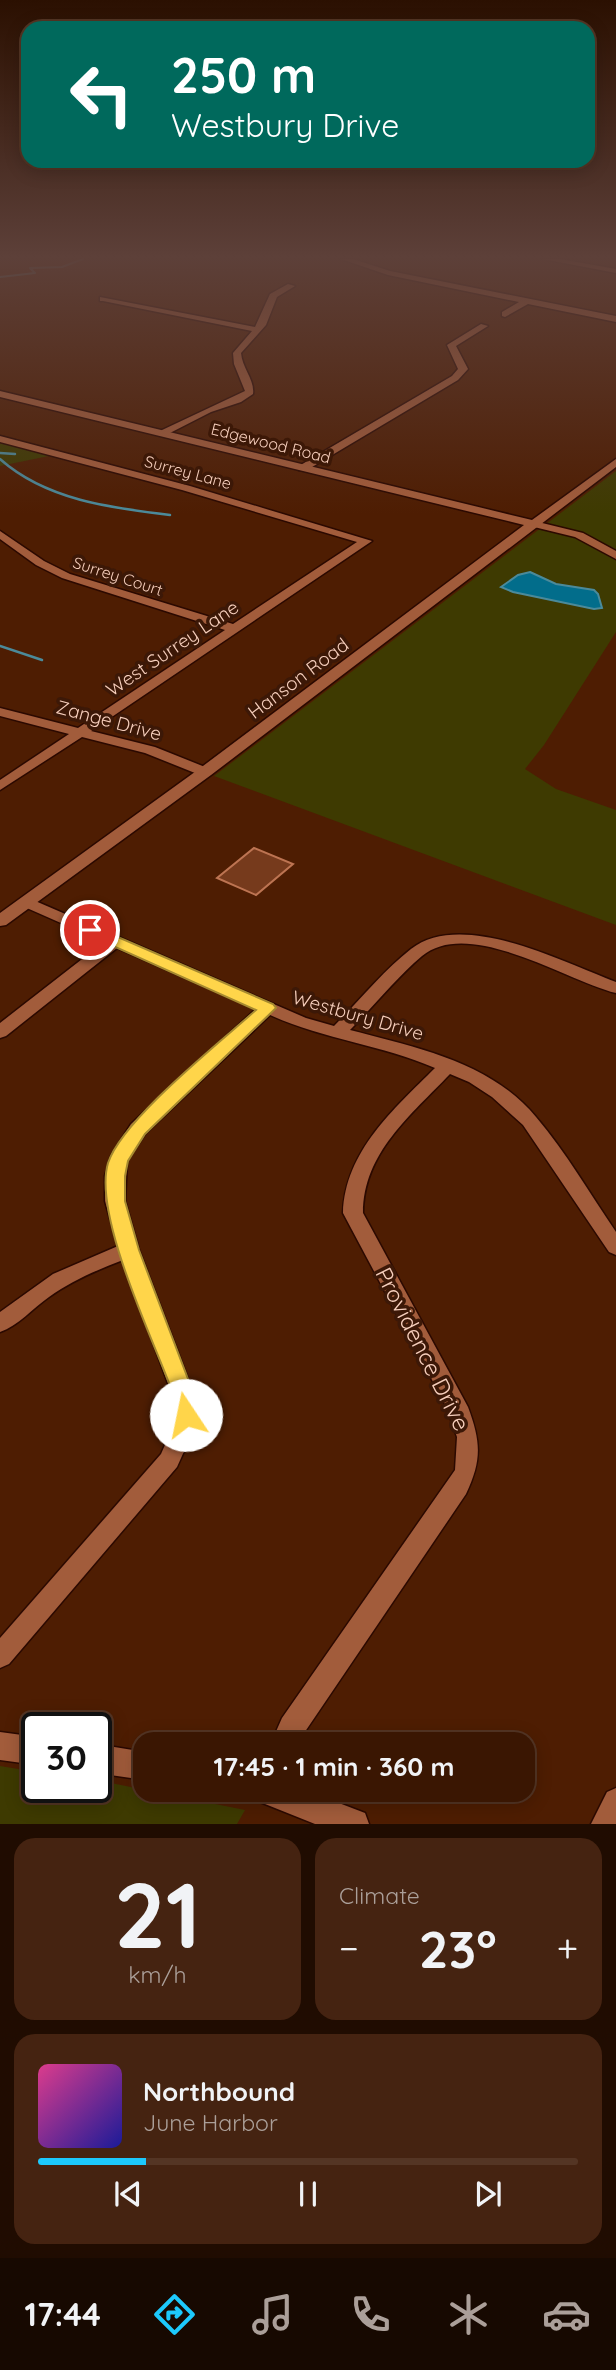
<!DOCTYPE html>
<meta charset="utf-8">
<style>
body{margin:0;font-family:Quicksand,sans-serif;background:#452311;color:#f1f3f6;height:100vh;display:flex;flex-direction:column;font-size:26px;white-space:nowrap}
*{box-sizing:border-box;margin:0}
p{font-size:23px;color:#ab9f99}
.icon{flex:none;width:38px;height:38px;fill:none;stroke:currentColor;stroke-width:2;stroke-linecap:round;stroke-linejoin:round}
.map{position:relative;height:1824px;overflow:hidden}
.details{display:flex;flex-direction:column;gap:14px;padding:14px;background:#200c01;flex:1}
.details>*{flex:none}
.banner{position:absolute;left:21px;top:21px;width:574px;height:147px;border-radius:21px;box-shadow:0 4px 18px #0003,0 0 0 2px #543524;background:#00695c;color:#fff;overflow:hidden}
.speed{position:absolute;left:21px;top:1712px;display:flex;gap:14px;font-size:35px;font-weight:700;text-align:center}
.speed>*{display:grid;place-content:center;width:91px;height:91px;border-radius:50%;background:#3a1602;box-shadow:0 4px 18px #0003,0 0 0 2px #543524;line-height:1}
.speed .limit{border:4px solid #111;border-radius:10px;background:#fff;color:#111}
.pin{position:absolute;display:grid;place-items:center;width:60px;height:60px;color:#fff;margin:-30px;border:4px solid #fff;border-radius:50%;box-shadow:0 2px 7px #0007}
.me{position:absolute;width:77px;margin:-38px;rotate:349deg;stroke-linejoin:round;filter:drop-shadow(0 0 5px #0008)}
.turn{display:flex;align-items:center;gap:24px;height:147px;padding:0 35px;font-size:32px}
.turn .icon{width:91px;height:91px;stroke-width:2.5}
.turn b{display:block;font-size:49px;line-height:60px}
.big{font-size:52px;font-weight:700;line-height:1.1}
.details .card{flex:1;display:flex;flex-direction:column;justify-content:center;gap:10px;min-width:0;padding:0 24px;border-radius:21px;background:#452311}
.details .dial{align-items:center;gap:0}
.dial b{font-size:91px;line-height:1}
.song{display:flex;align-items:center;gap:21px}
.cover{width:84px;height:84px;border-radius:10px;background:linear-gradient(135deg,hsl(330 70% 55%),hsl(240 70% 35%))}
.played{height:7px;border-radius:4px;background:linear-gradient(90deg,#1dc9fc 20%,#543524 20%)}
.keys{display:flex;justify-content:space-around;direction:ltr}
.heat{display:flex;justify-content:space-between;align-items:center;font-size:38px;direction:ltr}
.details .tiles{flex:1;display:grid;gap:14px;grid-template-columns:1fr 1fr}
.card:last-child{grid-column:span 2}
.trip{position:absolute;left:133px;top:1732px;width:402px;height:70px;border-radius:21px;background:#3a1602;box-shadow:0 4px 18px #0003,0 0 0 2px #543524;font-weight:700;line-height:70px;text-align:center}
.menu{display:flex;height:112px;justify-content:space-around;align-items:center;background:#170901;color:#ab9f99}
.menu .icon{width:49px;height:49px}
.menu .active{color:#1dc9fc}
.menu b{font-size:32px;color:#f1f3f6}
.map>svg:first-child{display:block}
.green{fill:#3e3a01}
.water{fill:#026d8b;stroke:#4b8a9a;stroke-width:2}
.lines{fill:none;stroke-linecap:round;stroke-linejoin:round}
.stream-far1{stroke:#4b8a9a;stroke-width:2}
.stream{stroke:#4b8a9a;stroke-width:2.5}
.building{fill:#763a1c;stroke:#bd7452;stroke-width:2}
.minor-casing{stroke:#2b0900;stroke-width:3}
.tertiary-casing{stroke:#2b0900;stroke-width:3}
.minor{fill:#a25c3b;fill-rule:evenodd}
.tertiary{fill:#a25c3b;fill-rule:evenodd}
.route{fill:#ffd54a;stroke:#a68a30;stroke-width:2}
.labels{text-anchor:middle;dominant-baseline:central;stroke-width:7;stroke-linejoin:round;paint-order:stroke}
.far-street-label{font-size:16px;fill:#f6cebc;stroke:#3c1807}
.street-label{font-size:19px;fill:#f6cebc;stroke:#3c1807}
.near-street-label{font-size:23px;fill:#f6cebc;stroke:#3c1807}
</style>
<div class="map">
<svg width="616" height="1824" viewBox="0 0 616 1824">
<rect width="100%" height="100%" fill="#4e1d02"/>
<g class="green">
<polygon points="0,443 49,456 0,466"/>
<polygon points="616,471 616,632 544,745 525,769 556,789 616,810 616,925 214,776"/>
<polygon points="0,1766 37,1772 37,1787 96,1787 96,1780 245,1810 237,1824 0,1824"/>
</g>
<polygon class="water" points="530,572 556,584 594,590 598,594 602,608 594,609 513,592 501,587 518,575"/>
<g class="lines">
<polyline class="stream-far1" points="0,277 35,273 30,268 62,267 83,259"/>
<g class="stream">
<polyline points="0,453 15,454"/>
<path d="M0,459C46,500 111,508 170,515"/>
<polyline points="0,646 42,660"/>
</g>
</g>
<polygon class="building" points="254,848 293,864 256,895 217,878"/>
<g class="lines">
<g class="minor-casing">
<g id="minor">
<polygon points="341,259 353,259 390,271 616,316 616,322 528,304 505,317 502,316 502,312 519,302 388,275"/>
<polygon points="543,259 560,259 616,269 616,273"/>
<path d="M288,284L295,286L277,297L266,325L241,353C242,368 255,380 253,394L241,402L211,412L166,435H160V431L245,391L234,364L233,353L252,331L103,301H100V297L255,327L270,294Z"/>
<polygon points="481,324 488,326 456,346 468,369 458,380 307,470 299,470 299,466 452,376 458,369 447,345"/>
<polygon points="0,436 190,486 372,541 91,731 155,747 210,769 212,772 210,775 200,775 145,753 82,737 0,790 0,780 69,734 0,716 0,708 78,728 225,630 62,578 36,565 0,539 0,531 44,561 70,574 233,624 357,542 182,490 0,442"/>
<polygon points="534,521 583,533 616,551 616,559 575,537 530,526 530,522"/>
<path d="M26,897L306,1018L334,1026C359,1001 383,971 411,949C462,909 563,962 616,982V993C565,980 469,917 422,956C396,978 374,1006 350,1030C415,1047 491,1062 536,1117C566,1152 590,1194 616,1232V1255L609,1252L523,1125L492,1097L469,1082L450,1074C411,1115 363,1153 363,1213L468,1407C481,1442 482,1460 466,1494L296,1745H270L282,1718L455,1470L457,1437L447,1408L343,1213C345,1151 394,1109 435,1068C382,1045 323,1039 270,1015L145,1134L127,1161L125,1201L139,1250L196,1400L194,1429L177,1467L9,1664L0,1668V1638L161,1454L172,1429L174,1400L123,1260C97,1270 71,1281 49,1297C33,1308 18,1326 0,1332V1312L53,1274L118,1246L105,1201V1176L111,1156L131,1124L256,1009L117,948L6,1036L0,1038V1023L104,942L20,905L18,902Z"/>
<polygon points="616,1788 616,1824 591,1824 607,1792"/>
</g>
</g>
<g class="tertiary-casing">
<g id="tertiary">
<polygon points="0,391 532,520 616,459 616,467 211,775 6,925 0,926 0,913 199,769 524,525 0,397"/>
<polygon points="0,1732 37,1737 37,1765 0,1760"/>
<polygon points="96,1744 145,1752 145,1780 96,1773"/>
<polygon points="250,1790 305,1790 365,1813 369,1824 315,1824 255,1800"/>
</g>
</g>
<use href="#minor" class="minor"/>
<use href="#tertiary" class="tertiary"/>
</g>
<linearGradient id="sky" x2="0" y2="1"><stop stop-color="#2b1001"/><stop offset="0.5" stop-color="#5d4039"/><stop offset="1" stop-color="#5d4039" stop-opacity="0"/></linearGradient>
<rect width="616" height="514" fill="url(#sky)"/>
<path class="route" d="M90,925L273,1004L276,1008L145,1134L128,1161L125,1176V1201L139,1250L196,1400L197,1415L194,1421L186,1424L178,1421C172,1410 173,1395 169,1383C150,1333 93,1213 108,1163C122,1120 219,1043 256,1010L84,933L82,930L84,926Z"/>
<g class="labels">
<g class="far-street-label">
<text transform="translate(271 443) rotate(14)">Edgewood Road</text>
<text transform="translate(188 472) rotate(15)">Surrey Lane</text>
<text transform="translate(118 576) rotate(18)">Surrey Court</text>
</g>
<g class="street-label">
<text transform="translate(172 648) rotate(-34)">West Surrey Lane</text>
<text transform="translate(298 678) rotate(-37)">Hanson Road</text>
<text transform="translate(109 720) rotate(15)">Zange Drive</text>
<text transform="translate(358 1015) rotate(16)">Westbury Drive</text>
</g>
<g class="near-street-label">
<text transform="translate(423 1349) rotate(63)">Providence Drive</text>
</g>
</g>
</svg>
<div class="speed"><div class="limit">30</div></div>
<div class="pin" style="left:90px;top:930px;background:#d93025"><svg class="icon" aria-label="arrive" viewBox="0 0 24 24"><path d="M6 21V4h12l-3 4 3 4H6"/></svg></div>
<svg class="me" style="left:186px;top:1415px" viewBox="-20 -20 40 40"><circle r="19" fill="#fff"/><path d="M0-13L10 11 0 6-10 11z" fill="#ffd54a"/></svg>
<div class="trip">17:45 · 1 min · 360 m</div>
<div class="banner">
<div class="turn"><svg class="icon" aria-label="left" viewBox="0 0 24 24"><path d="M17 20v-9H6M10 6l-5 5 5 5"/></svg><div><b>250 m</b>Westbury Drive</div></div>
</div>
</div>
<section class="details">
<div class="tiles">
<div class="card dial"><b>21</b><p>km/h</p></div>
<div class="card"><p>Climate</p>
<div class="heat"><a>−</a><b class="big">23°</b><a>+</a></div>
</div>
<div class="card">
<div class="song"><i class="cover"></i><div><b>Northbound</b><p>June Harbor</p></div></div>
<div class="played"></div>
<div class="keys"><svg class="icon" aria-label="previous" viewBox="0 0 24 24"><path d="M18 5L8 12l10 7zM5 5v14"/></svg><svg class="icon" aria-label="pause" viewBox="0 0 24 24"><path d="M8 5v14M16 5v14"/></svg><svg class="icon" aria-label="next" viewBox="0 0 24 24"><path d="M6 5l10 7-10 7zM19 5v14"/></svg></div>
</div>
</div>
</section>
<nav class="menu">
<b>17:44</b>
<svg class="icon active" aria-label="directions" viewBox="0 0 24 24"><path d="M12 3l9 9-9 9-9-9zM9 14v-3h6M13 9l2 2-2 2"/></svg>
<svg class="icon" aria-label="music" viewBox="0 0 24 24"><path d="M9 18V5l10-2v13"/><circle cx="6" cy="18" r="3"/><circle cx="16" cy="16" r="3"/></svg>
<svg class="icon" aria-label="phone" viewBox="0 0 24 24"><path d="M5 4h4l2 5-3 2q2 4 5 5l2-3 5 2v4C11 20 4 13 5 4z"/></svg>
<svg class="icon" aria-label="climate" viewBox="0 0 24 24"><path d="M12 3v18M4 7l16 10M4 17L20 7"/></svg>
<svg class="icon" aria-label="car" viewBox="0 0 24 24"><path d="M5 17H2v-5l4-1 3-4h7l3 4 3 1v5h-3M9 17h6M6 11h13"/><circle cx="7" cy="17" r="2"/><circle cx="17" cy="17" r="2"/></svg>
</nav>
